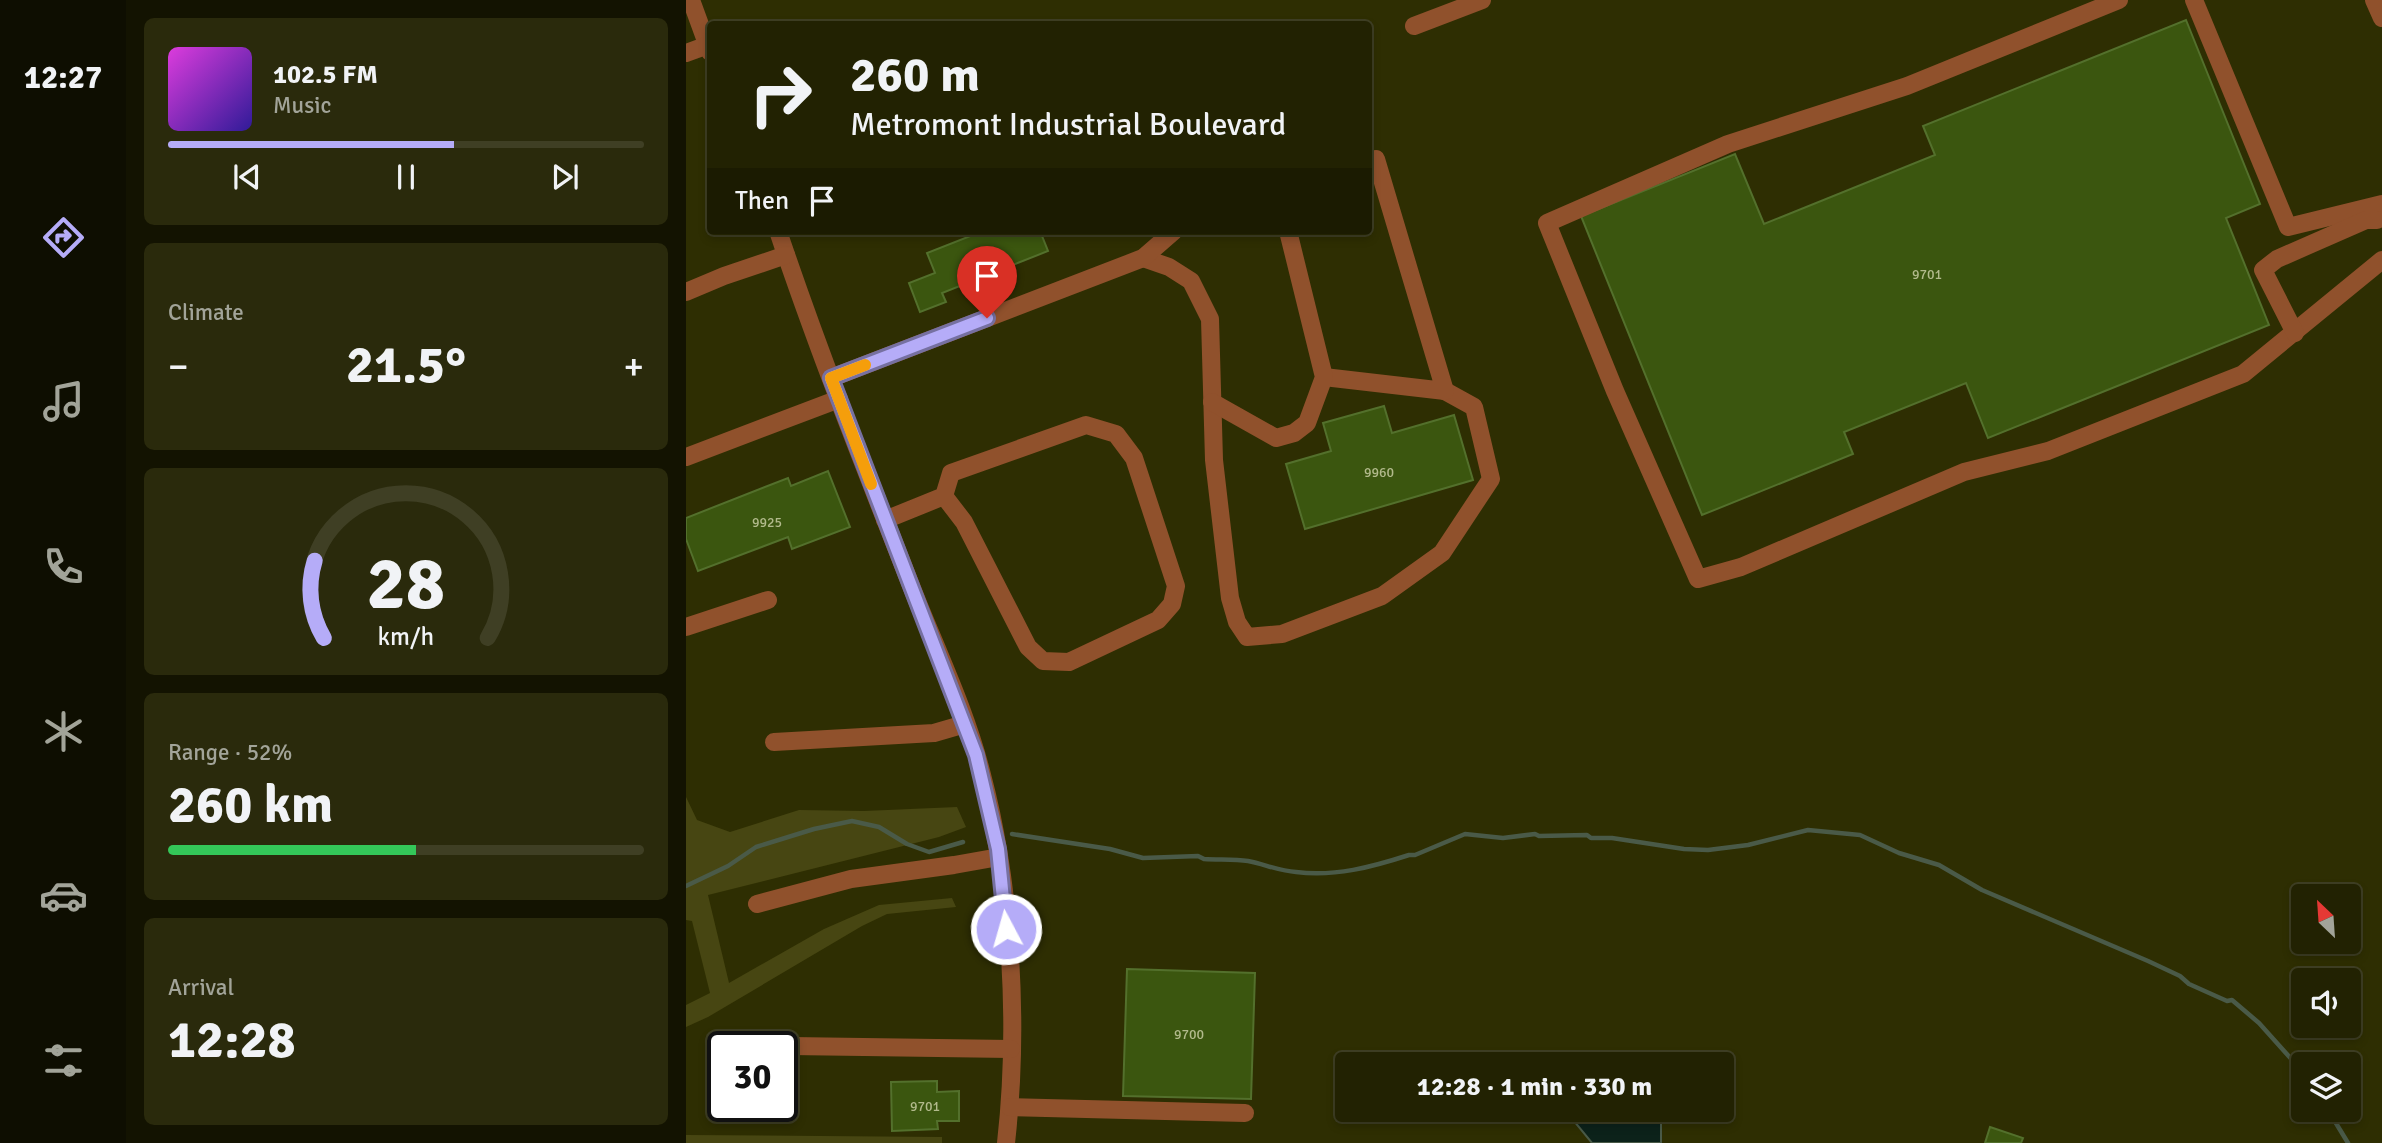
<!DOCTYPE html>
<meta charset="utf-8">
<style>
body{margin:0;font-family:Signika,sans-serif;background:#2a2a0c;color:#f1f3f6;height:100vh;display:flex;flex-direction:column;font-size:26px;white-space:nowrap}
*{box-sizing:border-box;margin:0}
p{font-size:23px;color:#a2a499}
.icon{flex:none;width:38px;height:38px;fill:none;stroke:currentColor;stroke-width:2;stroke-linecap:round;stroke-linejoin:round}
.map{position:relative;flex:1;overflow:hidden}
.sheet{display:flex;flex-direction:column;gap:18px;padding:18px;background:#131301;width:560px}
.sheet>*{flex:none}
.banner{position:absolute;left:21px;top:21px;width:665px;height:214px;border-radius:7px;box-shadow:0 4px 10px #0003,0 0 0 2px #3f3f24;background:#222202;color:#f1f3f6;overflow:hidden}
.needle{width:46px;rotate:335deg}
.controls{position:absolute;left:1605px;top:884px;display:grid;gap:14px}
.controls a{display:grid;place-items:center;width:70px;height:70px;border-radius:7px;background:#222202;box-shadow:0 4px 10px #0003,0 0 0 2px #3f3f24;font-size:35px}
.speed{position:absolute;left:21px;top:1031px;display:flex;gap:14px;font-size:35px;font-weight:700;text-align:center}
.speed>*{display:grid;place-content:center;width:91px;height:91px;border-radius:50%;background:#222202;box-shadow:0 4px 10px #0003,0 0 0 2px #3f3f24;line-height:1}
.speed .limit{border:4px solid #111;border-radius:10px;background:#fff;color:#111}
.pin{position:absolute;display:grid;place-items:center;width:60px;height:60px;color:#fff;margin:-72px -30px;border-radius:50% 50% 50% 0;rotate:-45deg;box-shadow:0 0 7px #0007}
.pin .icon{rotate:45deg}
.me{position:absolute;width:77px;margin:-38px;rotate:354deg;stroke-linejoin:round;filter:drop-shadow(0 0 5px #0008)}
.turn{display:flex;align-items:center;gap:24px;height:147px;padding:0 28px;font-size:32px}
.turn .icon{width:91px;height:91px;stroke-width:2.5}
.turn b{display:block;font-size:49px;line-height:60px}
.then{display:flex;align-items:center;height:66px;padding:0 28px;background:#0003;gap:14px;font-size:26px}
.big{font-size:52px;font-weight:700;line-height:1.1}
.sheet .widget{flex:1;display:flex;flex-direction:column;justify-content:center;gap:10px;min-width:0;padding:0 24px;border-radius:10px;background:#2a2a0c}
.sheet .dial{align-items:center;gap:0}
.dial svg{height:182px;overflow:visible;fill:none;stroke:#3f3f24;stroke-width:7;stroke-linecap:round;text-anchor:middle}
.dial text{fill:#f1f3f6;stroke:none}
.song{display:flex;align-items:center;gap:21px}
.cover{width:84px;height:84px;border-radius:10px;background:linear-gradient(135deg,hsl(300 70% 55%),hsl(250 70% 35%))}
.played{height:7px;border-radius:4px;background:linear-gradient(90deg,#b5acf8 60%,#3f3f24 60%)}
.keys{display:flex;justify-content:space-around;direction:ltr}
.heat{display:flex;justify-content:space-between;align-items:center;font-size:38px;direction:ltr}
.charge{height:10px;border-radius:5px;background:linear-gradient(90deg,#34c759 52%,#3f3f24 0)}
.trip{position:absolute;left:649px;top:1052px;width:399px;height:70px;border-radius:7px;background:#222202;box-shadow:0 4px 10px #0003,0 0 0 2px #3f3f24;font-weight:700;line-height:70px;text-align:center}
main{display:flex;flex:1;min-height:0}
.tab-bar{display:flex;flex-direction:column;width:126px;justify-content:space-around;align-items:center;background:#0e0e01;color:#a2a499}
.tab-bar .icon{width:49px;height:49px}
.tab-bar .active{color:#b5acf8}
.tab-bar b{font-size:32px;color:#f1f3f6}
.map>svg:first-child{display:block}
.green{fill:#474612}
.water{fill:#0c221a;stroke:#4a5a48;stroke-width:2}
.lines{fill:none;stroke-linecap:round;stroke-linejoin:round}
.stream{stroke:#4a5a48;stroke-width:4.5}
.building{fill:#3b560f;stroke:#53702c;stroke-width:2}
.minor{stroke:#90512c;stroke-width:18}
.route-casing{stroke:#7670a1;stroke-width:18}
.route{stroke:#b5acf8;stroke-width:12}
.slow{stroke:#f59e0b;stroke-width:12}
.labels{text-anchor:middle;dominant-baseline:central;stroke-width:7;stroke-linejoin:round;paint-order:stroke}
.number-label{font-size:14px;fill:#b2ba8c}
</style>
<main>
<nav class="tab-bar">
<b>12:27</b>
<svg class="icon active" aria-label="directions" viewBox="0 0 24 24"><path d="M12 3l9 9-9 9-9-9zM9 14v-3h6M13 9l2 2-2 2"/></svg>
<svg class="icon" aria-label="music" viewBox="0 0 24 24"><path d="M9 18V5l10-2v13"/><circle cx="6" cy="18" r="3"/><circle cx="16" cy="16" r="3"/></svg>
<svg class="icon" aria-label="phone" viewBox="0 0 24 24"><path d="M5 4h4l2 5-3 2q2 4 5 5l2-3 5 2v4C11 20 4 13 5 4z"/></svg>
<svg class="icon" aria-label="climate" viewBox="0 0 24 24"><path d="M12 3v18M4 7l16 10M4 17L20 7"/></svg>
<svg class="icon" aria-label="car" viewBox="0 0 24 24"><path d="M5 17H2v-5l4-1 3-4h7l3 4 3 1v5h-3M9 17h6M6 11h13"/><circle cx="7" cy="17" r="2"/><circle cx="17" cy="17" r="2"/></svg>
<svg class="icon" aria-label="filters" viewBox="0 0 24 24"><path d="M4 7h16M4 17h16"/><circle cx="9" cy="7" r="2"/><circle cx="15" cy="17" r="2"/></svg>
</nav>
<section class="sheet">
<div class="widget">
<div class="song"><i class="cover"></i><div><b>102.5 FM</b><p>Music</p></div></div>
<div class="played"></div>
<div class="keys"><svg class="icon" aria-label="previous" viewBox="0 0 24 24"><path d="M18 5L8 12l10 7zM5 5v14"/></svg><svg class="icon" aria-label="pause" viewBox="0 0 24 24"><path d="M8 5v14M16 5v14"/></svg><svg class="icon" aria-label="next" viewBox="0 0 24 24"><path d="M6 5l10 7-10 7zM19 5v14"/></svg></div>
</div>
<div class="widget"><p>Climate</p>
<div class="heat"><a>−</a><b class="big">21.5°</b><a>+</a></div>
</div>
<div class="widget dial"><svg viewBox="0 0 100 80">
<path d="M14 69A42 42 0 1 1 86 69"/>
<path d="M14 69A42 42 0 0 1 10 35" stroke="#b5acf8"/>
<text x="50" y="56" font-size="32" font-weight="700">28</text>
<text x="50" y="72" font-size="11">km/h</text>
</svg></div>
<div class="widget"><p>Range · 52%</p><b class="big">260 km</b><div class="charge"></div></div>
<div class="widget"><p>Arrival</p><b class="big">12:28</b></div>
</section>
<div class="map">
<svg width="1696" height="1143" viewBox="0 0 1696 1143">
<rect width="100%" height="100%" fill="#2e2e02"/>
<g class="green">
<polygon points="0,797 11,820 44,832 113,810 178,811 271,807 280,827 253,837 22,895 43,983 138,929 193,905 266,898 270,907 201,914 176,926 22,1017 0,1027 0,1005 24,993 6,921 0,920"/>
<polygon points="0,1135 256,1137 256,1143 0,1143"/>
</g>
<polygon class="water" points="887,1110 970,1110 975,1120 975,1143 906,1143 883,1115"/>
<g class="lines">
<g class="stream">
<path d="M326,834L424,849L457,858L512,856L518,859C532,860 548,859 562,861C578,864 593,871 610,872C649,877 686,867 723,855H729L779,834L817,838L849,834L853,836L901,835L905,838H926L998,849L1022,850L1062,845L1122,830L1174,835L1213,853L1253,865L1296,890L1462,961L1494,976L1503,984L1541,1001L1546,1000L1573,1023L1617,1072"/>
<polyline points="0,886 42,866 70,847 128,829 166,821 193,827 221,844 243,852 277,842"/>
<polyline points="1642,1110 1662,1143"/>
</g>
</g>
<g class="building">
<polygon points="1500,20 1574,204 1540,218 1583,325 1302,438 1280,383 1158,432 1167,454 1016,515 895,216 1049,154 1078,224 1249,155 1237,126"/>
<polygon points="297,231 354,231 362,251 256,293 260,302 234,312 223,283 249,273 241,253"/>
<polygon points="698,406 706,433 768,415 787,480 619,529 600,464 645,451 637,423"/>
<polygon points="142,471 164,527 106,549 102,537 12,571 0,539 0,518 102,478 105,486"/>
<polygon points="441,969 569,973 565,1099 437,1096"/>
<polygon points="251,1081 251,1092 273,1091 273,1121 251,1121 252,1129 206,1131 205,1082"/>
<polygon points="1304,1127 1337,1138 1335,1143 1299,1143"/>
</g>
<g class="lines">
<g class="minor">
<polyline points="5,0 24,52"/>
<polyline points="1433,0 1221,86 1042,144 861,223 929,391 1012,579 1055,567 1278,472 1362,451 1557,374 1696,260"/>
<polyline points="1508,0 1602,227 1696,204"/>
<polyline points="1688,0 1696,18"/>
<polyline points="728,26 796,0"/>
<polyline points="0,53 22,45"/>
<path d="M92,231C132,350 178,466 224,583C248,645 280,710 296,775C326,888 333,1028 320,1143"/>
<polyline points="457,258 483,267 505,281 524,319 528,460 544,598 551,622 561,637 596,634 696,596 756,553 805,479 788,407 759,391"/>
<polyline points="0,292 38,276 100,255"/>
<polyline points="1609,333 1577,270 1591,259 1680,220 1691,220"/>
<polyline points="638,377 759,391 690,159"/>
<polyline points="145,378 457,258 488,231"/>
<polyline points="526,402 590,438 608,433 621,423 638,377 602,231"/>
<polyline points="0,457 153,399"/>
<polyline points="199,520 258,496 265,473 400,425 430,434 448,458 490,586 486,604 472,620 383,662 357,661 342,647 278,522 258,496"/>
<polyline points="0,627 82,600"/>
<polyline points="88,742 248,733 279,724"/>
<polyline points="71,904 165,879 268,865 313,857"/>
<polyline points="104,1046 325,1049"/>
<polyline points="324,1107 559,1113"/>
</g>
</g>
<g class="lines">
<g class="route-casing">
<polyline id="route" points="301,318 145,378 290,755 312,849 320,929"/>
</g>
<use href="#route" class="route"/>
<polyline class="slow" points="179,365 145,378 185,484"/>
</g>
<g class="labels">
<g class="number-label">
<text x="1241" y="274">9701</text>
<text x="693" y="472">9960</text>
<text x="81" y="522">9925</text>
<text x="503" y="1034">9700</text>
<text x="239" y="1106">9701</text>
</g>
</g>
</svg>
<div class="controls">
<a><svg class="needle" viewBox="-14 -14 28 28"><path d="M0-13l5 13h-10z" fill="#e53935"/><path d="M0 13l5-13h-10z" fill="#a2a499"/></svg></a>
<a><svg class="icon" aria-label="sound" viewBox="0 0 24 24"><path d="M4 9h4l5-4v14l-5-4H4zM17 9q2 3 0 6"/></svg></a>
<a><svg class="icon" aria-label="layers" viewBox="0 0 24 24"><path d="M12 4l9 5-9 5-9-5zM3 14l9 5 9-5"/></svg></a>
</div>
<div class="speed"><div class="limit">30</div></div>
<div class="pin" style="left:301px;top:318px;background:#d93025"><svg class="icon" aria-label="arrive" viewBox="0 0 24 24"><path d="M6 21V4h12l-3 4 3 4H6"/></svg></div>
<svg class="me" style="left:320px;top:929px" viewBox="-20 -20 40 40"><circle r="17" fill="#b5acf8" stroke="#fff" stroke-width="3"/><path d="M0-11L8 9 0 5-8 9z" fill="#fff"/></svg>
<div class="trip">12:28 · 1 min · 330 m</div>
<div class="banner">
<div class="turn"><svg class="icon" aria-label="right" viewBox="0 0 24 24"><path d="M7 20v-9h11M14 6l5 5-5 5"/></svg><div><b>260 m</b>Metromont Industrial Boulevard</div></div>
<div class="then">Then<svg class="icon" aria-label="arrive" viewBox="0 0 24 24"><path d="M6 21V4h12l-3 4 3 4H6"/></svg></div>
</div>
</div>
</main>
